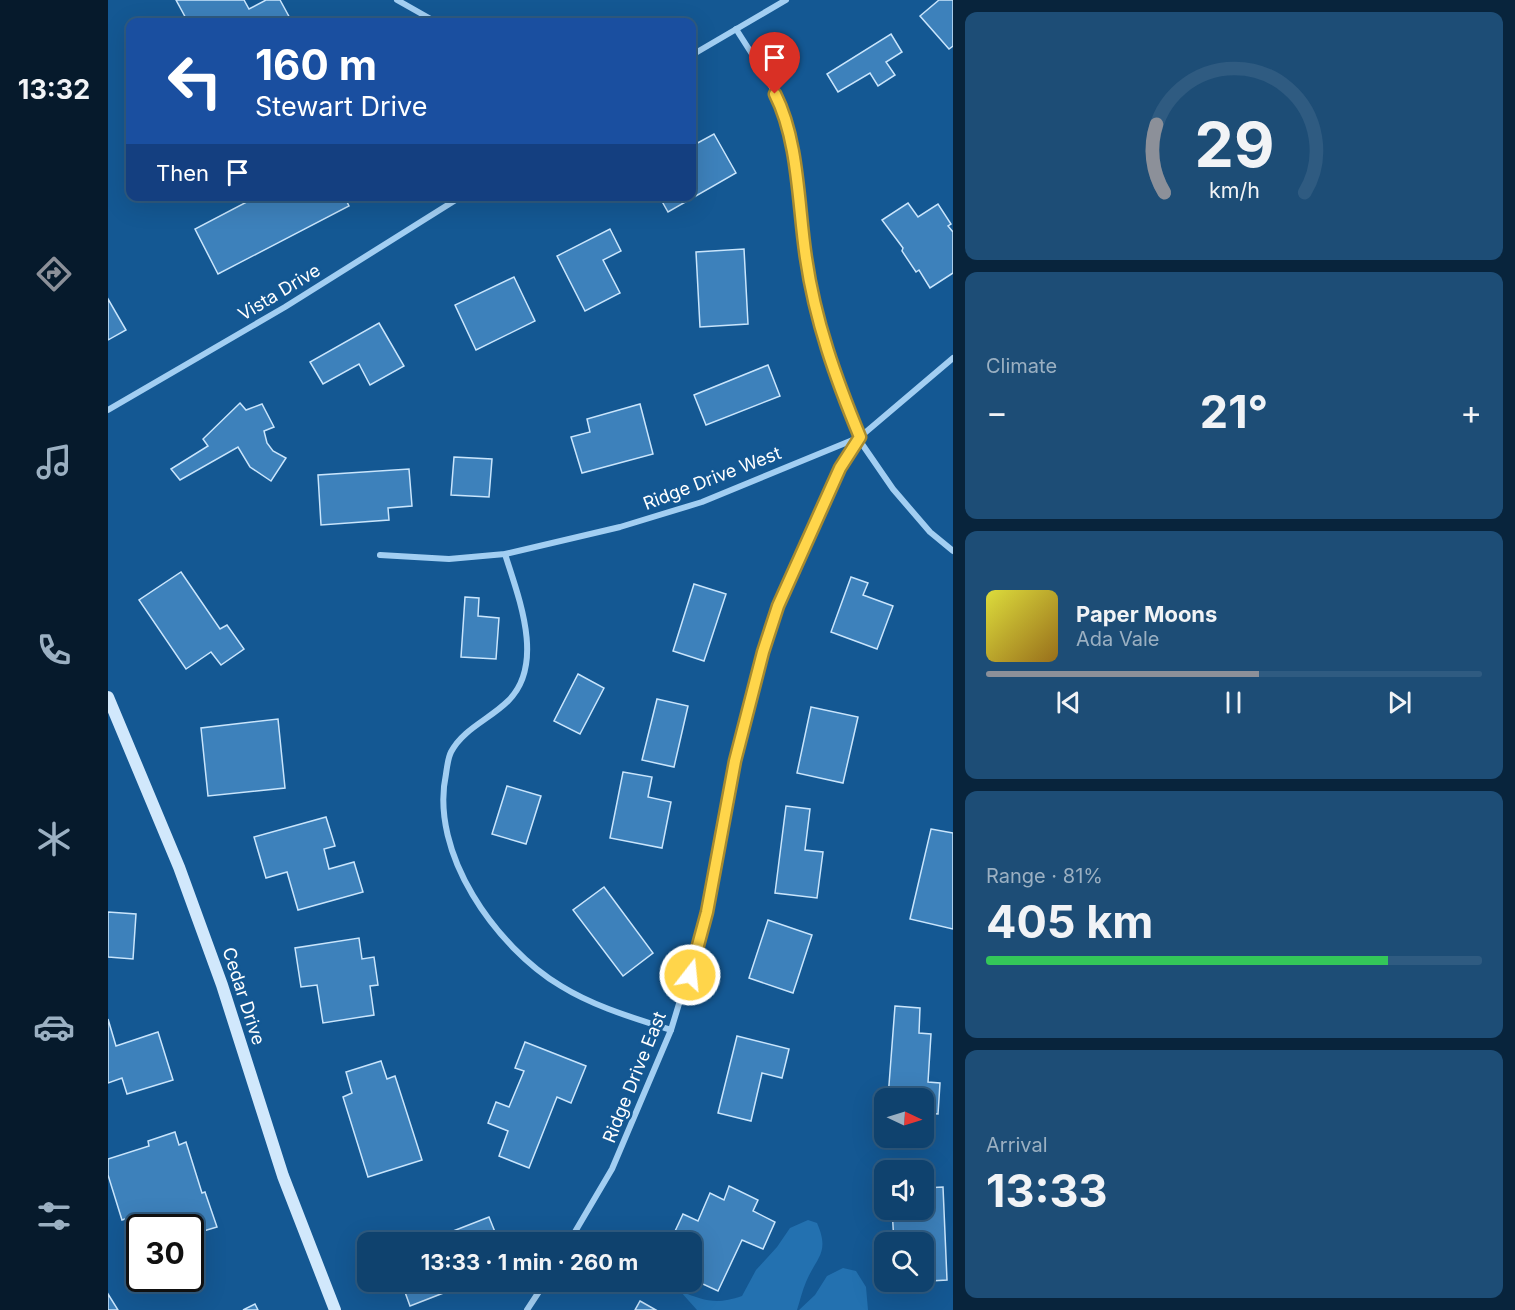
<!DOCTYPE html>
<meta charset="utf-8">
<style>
body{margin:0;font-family:Inter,sans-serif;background:#1d4d76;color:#f1f3f6;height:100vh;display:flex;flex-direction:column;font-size:22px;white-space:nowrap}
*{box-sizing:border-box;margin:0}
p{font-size:20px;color:#9bb0c2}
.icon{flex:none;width:33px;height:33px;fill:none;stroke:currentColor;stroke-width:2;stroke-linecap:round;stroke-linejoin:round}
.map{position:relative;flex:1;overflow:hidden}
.drawer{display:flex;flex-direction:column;gap:12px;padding:12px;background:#08243c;width:562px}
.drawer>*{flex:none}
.guide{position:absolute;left:18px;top:18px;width:570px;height:183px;border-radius:12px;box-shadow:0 6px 24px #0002,0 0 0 2px #2f5b81;background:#1a4fa0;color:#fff;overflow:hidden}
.needle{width:39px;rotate:94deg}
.controls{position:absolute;left:766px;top:1088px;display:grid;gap:12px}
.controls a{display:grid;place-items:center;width:60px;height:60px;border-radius:12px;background:#0f426e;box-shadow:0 6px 24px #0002,0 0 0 2px #2f5b81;font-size:30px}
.speed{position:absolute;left:18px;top:1214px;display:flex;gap:12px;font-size:30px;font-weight:700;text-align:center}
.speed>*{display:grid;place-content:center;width:78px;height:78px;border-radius:50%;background:#0f426e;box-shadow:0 6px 24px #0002,0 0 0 2px #2f5b81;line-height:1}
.speed .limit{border:3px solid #111;border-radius:9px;background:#fff;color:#111}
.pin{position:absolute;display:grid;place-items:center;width:51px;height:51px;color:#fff;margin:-62px -26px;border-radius:50% 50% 50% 0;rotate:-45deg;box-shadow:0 0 6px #0007}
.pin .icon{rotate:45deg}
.me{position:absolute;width:66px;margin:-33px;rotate:16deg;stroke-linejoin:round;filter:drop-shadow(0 0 4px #0008)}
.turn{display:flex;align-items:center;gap:21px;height:126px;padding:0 30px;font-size:27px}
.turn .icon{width:78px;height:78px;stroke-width:2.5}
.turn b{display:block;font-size:42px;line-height:51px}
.then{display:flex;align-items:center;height:57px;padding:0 30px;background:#0003;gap:12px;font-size:22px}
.big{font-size:45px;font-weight:700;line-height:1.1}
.drawer .card{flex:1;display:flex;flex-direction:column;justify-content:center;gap:9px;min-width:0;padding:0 21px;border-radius:12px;background:#1d4d76}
.drawer .dial{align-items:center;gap:0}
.dial svg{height:156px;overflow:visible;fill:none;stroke:#2f5b81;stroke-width:7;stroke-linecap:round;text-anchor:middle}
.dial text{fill:#f1f3f6;stroke:none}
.song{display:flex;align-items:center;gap:18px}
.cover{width:72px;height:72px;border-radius:9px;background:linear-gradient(135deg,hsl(60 70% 55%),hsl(40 70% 35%))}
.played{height:6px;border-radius:3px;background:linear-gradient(90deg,#8c9099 55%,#2f5b81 55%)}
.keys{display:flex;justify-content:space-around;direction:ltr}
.heat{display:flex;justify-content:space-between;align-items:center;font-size:33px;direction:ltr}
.charge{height:9px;border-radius:4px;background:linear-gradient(90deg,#34c759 81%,#2f5b81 0)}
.trip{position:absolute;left:249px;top:1232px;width:345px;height:60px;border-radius:12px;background:#0f426e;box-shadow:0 6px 24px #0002,0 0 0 2px #2f5b81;font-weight:700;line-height:60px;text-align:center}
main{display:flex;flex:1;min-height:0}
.tabs{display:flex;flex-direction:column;width:108px;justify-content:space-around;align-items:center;background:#061a2c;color:#9bb0c2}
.tabs .icon{width:42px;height:42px}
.tabs .selected{color:#8c9099}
.tabs b{font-size:27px;color:#f1f3f6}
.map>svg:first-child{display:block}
.green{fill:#2371b0}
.building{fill:#3d81bb;stroke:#c9e5fc;stroke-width:1.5}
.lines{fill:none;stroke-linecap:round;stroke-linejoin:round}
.street{stroke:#a2cef2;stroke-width:6}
.secondary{stroke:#d1e8fc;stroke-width:12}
.route-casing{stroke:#a68a30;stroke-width:15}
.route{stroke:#ffd54a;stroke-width:10}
.labels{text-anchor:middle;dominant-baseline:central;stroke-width:5;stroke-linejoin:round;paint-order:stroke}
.street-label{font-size:18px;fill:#fff;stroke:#145893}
</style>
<main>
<nav class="tabs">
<b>13:32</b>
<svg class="icon selected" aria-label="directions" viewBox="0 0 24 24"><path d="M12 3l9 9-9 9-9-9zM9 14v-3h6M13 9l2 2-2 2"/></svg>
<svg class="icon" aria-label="music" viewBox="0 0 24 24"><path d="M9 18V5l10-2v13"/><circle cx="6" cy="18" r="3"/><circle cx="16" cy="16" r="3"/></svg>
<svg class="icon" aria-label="phone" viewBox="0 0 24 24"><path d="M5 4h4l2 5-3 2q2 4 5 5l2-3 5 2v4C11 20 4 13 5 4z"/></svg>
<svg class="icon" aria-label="climate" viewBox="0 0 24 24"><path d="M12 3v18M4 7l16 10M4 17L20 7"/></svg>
<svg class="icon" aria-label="car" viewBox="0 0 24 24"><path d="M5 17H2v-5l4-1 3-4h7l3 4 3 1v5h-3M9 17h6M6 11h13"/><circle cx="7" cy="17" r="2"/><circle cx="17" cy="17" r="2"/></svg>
<svg class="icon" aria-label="filters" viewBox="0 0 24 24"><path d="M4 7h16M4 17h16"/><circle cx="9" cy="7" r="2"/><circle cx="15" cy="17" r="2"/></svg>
</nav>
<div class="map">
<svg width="845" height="1310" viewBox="0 0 845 1310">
<rect width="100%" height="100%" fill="#145893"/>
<g class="green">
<path d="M700,1220L709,1223C722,1253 709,1256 698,1282C694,1291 692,1301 689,1310H589L572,1291C597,1301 608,1305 634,1296L648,1270L669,1247L682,1228Z"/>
<polygon points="735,1268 748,1271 758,1287 760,1310 691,1310 707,1295 719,1276"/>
</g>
<g class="building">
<polygon points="68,0 136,0 141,9 158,0 172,0 184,22 80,22"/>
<polygon points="831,0 845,0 845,46 841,49 812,16"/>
<polygon points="783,34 794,52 778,62 787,75 770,86 762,73 730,92 719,74"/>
<polygon points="606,134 628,173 560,212 551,196 584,196 584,146"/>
<polygon points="150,196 236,196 241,206 110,274 87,229"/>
<polygon points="800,203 810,217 830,204 843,224 840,226 845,232 845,273 822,288 811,270 808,272 794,251 795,248 774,220"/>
<polygon points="502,229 513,251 495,260 512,293 477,311 449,256"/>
<polygon points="636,249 640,324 592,327 588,252"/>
<polygon points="406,277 427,321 368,350 347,305"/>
<polygon points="0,299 18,330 0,340"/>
<polygon points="271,323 296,366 262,385 251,364 215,384 202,362"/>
<polygon points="660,365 672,396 598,425 586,395"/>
<polygon points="132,403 138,410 154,404 166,427 156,431 159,443 165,451 178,458 163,481 142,467 130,447 72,480 63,469 100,446 95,439"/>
<polygon points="532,404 545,454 474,473 463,437 482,432 479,419"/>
<polygon points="346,457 384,459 381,497 343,495"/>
<polygon points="301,469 304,506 280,508 281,520 213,525 210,475"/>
<polygon points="73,572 112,629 119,625 136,649 113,665 103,652 78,669 31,600"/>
<polygon points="743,577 760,583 755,595 785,606 769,649 723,632"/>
<polygon points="586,584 618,594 596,661 565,651"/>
<polygon points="357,597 371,598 370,616 391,618 388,659 353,657"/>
<polygon points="470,674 496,688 472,734 446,721"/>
<polygon points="549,699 580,706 566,767 534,760"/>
<polygon points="703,707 750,717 735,783 689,773"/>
<polygon points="170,719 177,788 100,796 93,728"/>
<polygon points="515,772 544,777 540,797 563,802 554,848 502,838"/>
<polygon points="399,786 433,796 418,844 384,834"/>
<polygon points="678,806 702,809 697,850 715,852 709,898 667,893"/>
<polygon points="218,817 227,846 216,849 221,869 246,862 255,892 190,910 179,872 158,878 146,837"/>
<polygon points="823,829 845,833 845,929 802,919"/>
<polygon points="496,887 545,953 515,976 465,910"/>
<polygon points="0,912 28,914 25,959 0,957"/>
<polygon points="660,920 704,935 685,993 641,978"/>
<polygon points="251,938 254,959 266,957 270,985 262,986 266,1015 215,1023 209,985 193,987 187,948"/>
<polygon points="787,1006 812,1008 811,1033 823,1034 820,1082 832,1083 830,1114 816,1113 816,1098 780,1098"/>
<polygon points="0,1019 8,1046 50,1032 65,1080 19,1094 14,1078 0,1083"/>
<polygon points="629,1036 681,1049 674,1078 654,1073 643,1121 610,1113"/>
<polygon points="417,1042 478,1066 463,1103 449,1097 421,1168 391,1156 400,1131 380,1123 388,1102 401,1107 416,1071 407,1068"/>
<polygon points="273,1061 279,1079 287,1076 314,1160 260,1177 235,1097 244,1093 238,1072"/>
<polygon points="67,1132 71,1145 78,1142 94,1193 97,1192 109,1227 82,1235 82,1227 54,1227 52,1219 26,1228 23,1217 14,1220 0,1175 0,1159 41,1146 40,1141"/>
<polygon points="621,1186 650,1200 645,1211 667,1222 655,1249 634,1240 610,1291 584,1279 584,1242 562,1242 575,1214 590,1221 602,1193 616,1200"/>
<polygon points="835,1187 839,1280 787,1283 787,1281 816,1281 816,1242 786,1242 784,1209 816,1209 816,1188"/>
<polygon points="381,1217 391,1242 317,1242"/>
<polygon points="308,1234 311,1242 288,1242"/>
<polygon points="293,1281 334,1281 338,1292 302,1306"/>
<polygon points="0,1294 10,1310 0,1310"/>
<polygon points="532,1301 548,1310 527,1310"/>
<polygon points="147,1304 150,1310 135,1310"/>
</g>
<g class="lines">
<g class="street">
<polyline points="289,0 328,22"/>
<polyline points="628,29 658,76 676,111 684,147 698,260 710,323 732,389 754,444 785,489 822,532 845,551"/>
<polyline points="584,55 678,0"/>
<polyline points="0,410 177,307 354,196"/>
<path d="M397,554C410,596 438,664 400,701C382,719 355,729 343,752C340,758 339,767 338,774C321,853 388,947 453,986C487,1007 526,1018 563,1030"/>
<polyline points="272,555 341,559 397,554 512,527 594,502 752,437 845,358"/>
<polyline points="461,1242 504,1169 563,1030 599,912 627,761 655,652 671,606 732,468 752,437"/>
<polyline points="419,1310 438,1281"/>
</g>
<polyline class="secondary" points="0,697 71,867 114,985 175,1176 227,1310"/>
</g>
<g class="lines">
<g class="route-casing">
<path id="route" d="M582,975L599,912L627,761L655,652L670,606L732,468L752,437C728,379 707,321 698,258C690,206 691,141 667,94"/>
</g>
<use href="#route" class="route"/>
</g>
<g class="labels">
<g class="street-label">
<text transform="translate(171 292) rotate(-31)">Vista Drive</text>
<text transform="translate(604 478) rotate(-21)">Ridge Drive West</text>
<text transform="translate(136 996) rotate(72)">Cedar Drive</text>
<text transform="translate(526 1077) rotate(-68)">Ridge Drive East</text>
</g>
</g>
</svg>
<div class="controls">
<a><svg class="needle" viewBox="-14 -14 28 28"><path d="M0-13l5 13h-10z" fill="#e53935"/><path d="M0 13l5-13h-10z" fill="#9bb0c2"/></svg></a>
<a><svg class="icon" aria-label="sound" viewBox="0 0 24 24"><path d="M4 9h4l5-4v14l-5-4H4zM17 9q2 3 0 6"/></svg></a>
<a><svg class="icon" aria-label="search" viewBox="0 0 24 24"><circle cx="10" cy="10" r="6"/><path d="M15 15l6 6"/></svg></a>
</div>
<div class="speed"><div class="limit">30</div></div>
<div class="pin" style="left:667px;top:94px;background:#d93025"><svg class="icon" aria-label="arrive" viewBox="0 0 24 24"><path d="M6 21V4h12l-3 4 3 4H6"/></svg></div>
<svg class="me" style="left:582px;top:975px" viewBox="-20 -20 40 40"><circle r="17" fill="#ffd54a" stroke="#fff" stroke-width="3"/><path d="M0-11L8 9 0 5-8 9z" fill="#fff"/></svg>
<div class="trip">13:33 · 1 min · 260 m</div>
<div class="guide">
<div class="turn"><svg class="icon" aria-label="left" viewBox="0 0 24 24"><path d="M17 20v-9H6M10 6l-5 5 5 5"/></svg><div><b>160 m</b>Stewart Drive</div></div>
<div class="then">Then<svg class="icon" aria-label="arrive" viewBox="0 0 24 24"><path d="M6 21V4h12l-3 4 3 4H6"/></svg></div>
</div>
</div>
<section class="drawer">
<div class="card dial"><svg viewBox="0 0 100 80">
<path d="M14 69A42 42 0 1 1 86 69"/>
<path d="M14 69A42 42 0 0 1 10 34" stroke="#8c9099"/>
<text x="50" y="56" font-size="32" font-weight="700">29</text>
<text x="50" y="72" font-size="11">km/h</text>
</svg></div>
<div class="card"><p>Climate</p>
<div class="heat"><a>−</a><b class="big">21°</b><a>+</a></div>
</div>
<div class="card">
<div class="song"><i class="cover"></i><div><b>Paper Moons</b><p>Ada Vale</p></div></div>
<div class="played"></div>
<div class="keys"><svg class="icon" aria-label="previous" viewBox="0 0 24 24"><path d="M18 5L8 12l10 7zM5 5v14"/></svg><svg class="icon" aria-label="pause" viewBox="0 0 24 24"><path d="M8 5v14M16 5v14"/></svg><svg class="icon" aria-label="next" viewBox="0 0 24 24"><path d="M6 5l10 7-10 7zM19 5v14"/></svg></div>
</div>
<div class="card"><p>Range · 81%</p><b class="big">405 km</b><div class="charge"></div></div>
<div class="card"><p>Arrival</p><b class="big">13:33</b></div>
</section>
</main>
